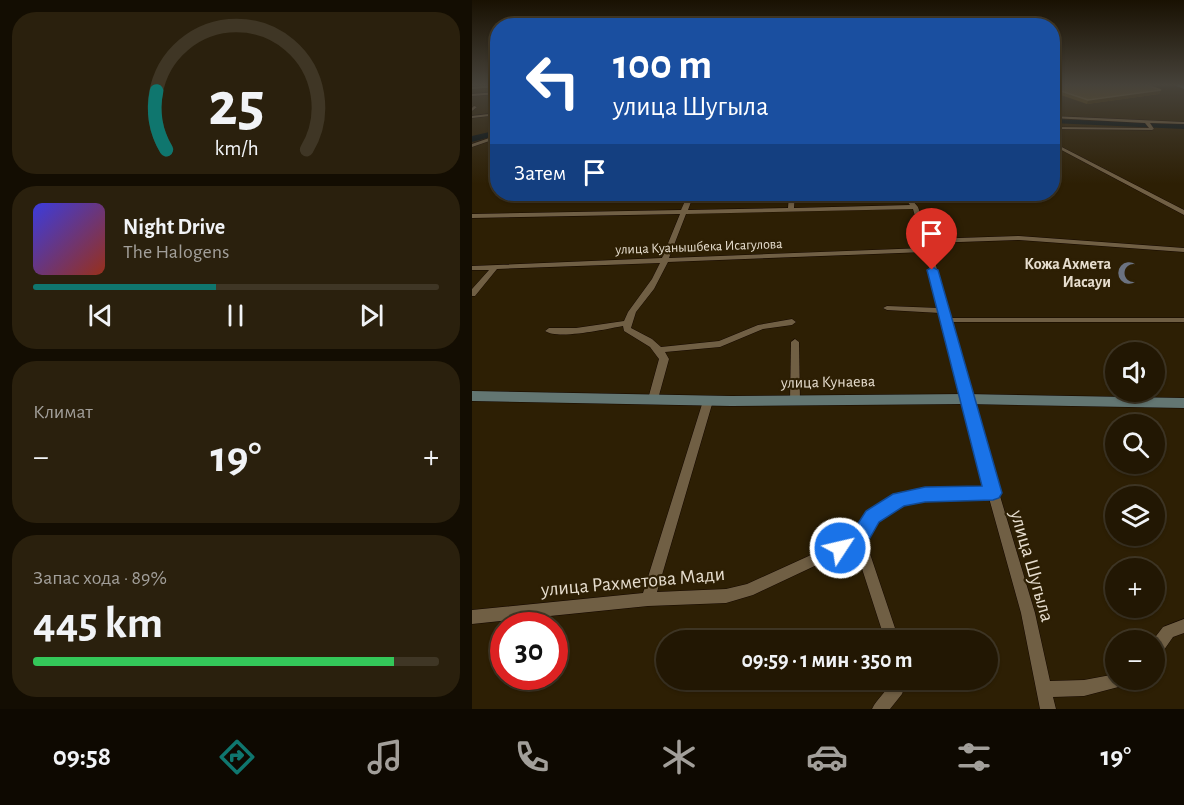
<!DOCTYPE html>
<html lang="ru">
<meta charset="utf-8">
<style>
body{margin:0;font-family:"Alegreya Sans",sans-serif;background:#2a200d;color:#f1f3f6;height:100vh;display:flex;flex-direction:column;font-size:22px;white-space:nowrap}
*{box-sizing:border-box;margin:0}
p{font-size:20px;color:#a29f9a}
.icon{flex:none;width:33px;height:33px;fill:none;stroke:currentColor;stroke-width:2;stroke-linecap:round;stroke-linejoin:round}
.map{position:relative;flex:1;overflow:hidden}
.panel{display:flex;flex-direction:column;gap:12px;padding:12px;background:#130d02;width:472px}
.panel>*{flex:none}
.hud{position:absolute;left:18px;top:18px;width:570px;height:183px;border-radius:24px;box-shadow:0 2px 4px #0004,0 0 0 2px #3f3625;background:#1a4fa0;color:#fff;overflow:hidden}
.buttons{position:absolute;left:633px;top:342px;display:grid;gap:12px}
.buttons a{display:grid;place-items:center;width:60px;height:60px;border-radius:50%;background:#221703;box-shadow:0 2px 4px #0004,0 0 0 2px #3f3625;font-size:30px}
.speed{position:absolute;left:18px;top:612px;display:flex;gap:12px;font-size:30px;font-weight:700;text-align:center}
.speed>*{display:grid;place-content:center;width:78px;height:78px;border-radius:50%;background:#221703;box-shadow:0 2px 4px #0004,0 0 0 2px #3f3625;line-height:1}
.speed .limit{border:9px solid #d22;background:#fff;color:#111}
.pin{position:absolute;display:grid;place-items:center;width:51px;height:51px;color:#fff;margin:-62px -26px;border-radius:50% 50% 50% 0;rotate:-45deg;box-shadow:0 0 6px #0007}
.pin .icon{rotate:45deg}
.me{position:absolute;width:66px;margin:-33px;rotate:55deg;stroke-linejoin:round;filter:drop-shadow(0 0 4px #0008)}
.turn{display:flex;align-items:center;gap:21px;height:126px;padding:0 24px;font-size:27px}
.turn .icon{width:78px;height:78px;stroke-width:2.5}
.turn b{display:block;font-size:42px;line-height:51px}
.then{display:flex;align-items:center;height:57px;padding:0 24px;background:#0003;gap:12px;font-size:22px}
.big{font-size:45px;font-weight:700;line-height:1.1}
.panel .tile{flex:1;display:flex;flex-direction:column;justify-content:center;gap:9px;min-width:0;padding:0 21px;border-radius:24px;background:#2a200d}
.panel .dial{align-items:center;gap:0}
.dial svg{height:156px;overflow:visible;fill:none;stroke:#3f3625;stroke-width:7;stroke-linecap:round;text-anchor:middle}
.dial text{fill:#f1f3f6;stroke:none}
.song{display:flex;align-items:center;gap:18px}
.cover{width:72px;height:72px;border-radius:9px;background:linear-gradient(135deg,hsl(240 70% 55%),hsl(10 70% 35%))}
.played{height:6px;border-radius:3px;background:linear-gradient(90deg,#0f766e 45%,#3f3625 45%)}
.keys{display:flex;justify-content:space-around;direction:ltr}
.heat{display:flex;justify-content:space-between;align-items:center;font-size:33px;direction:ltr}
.charge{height:9px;border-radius:4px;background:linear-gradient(90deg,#34c759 89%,#3f3625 0)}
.trip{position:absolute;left:184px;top:630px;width:342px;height:60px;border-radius:30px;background:#221703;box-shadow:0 2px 4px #0004,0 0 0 2px #3f3625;font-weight:700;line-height:60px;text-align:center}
.menu{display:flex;height:96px;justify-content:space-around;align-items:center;background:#0e0901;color:#a29f9a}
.menu .icon{width:42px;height:42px}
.menu .on{color:#0f766e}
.menu b{font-size:27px;color:#f1f3f6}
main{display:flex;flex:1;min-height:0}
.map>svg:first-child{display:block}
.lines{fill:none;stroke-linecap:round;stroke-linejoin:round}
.river{fill:#000c11;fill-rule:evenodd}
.minor-casing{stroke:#150800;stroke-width:1}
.secondary-casing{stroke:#150800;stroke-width:1}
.trunk-casing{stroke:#150800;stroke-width:1}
.minor{fill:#705f44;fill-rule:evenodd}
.secondary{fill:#637672;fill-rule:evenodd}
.trunk{fill:#4e9cc0;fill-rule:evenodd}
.wall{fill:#5f460f}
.shaded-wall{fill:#453002}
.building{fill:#6e5724;stroke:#806c3e;stroke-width:1.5}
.route{fill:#1a73e8;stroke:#114b97;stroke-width:1.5}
.labels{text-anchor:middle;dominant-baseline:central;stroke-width:4.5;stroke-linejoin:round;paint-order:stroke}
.far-street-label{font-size:14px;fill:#e6ddce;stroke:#2d1f04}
.poi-label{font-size:16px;font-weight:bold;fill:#e6ddce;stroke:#2d1f04;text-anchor:end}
.street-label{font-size:16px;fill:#e6ddce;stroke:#2d1f04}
.near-street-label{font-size:20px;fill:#e6ddce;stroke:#2d1f04}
</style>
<main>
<section class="panel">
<div class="tile dial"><svg viewBox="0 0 100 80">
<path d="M14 69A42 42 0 1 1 86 69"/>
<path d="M14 69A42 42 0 0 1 9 39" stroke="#0f766e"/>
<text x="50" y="56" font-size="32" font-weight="700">25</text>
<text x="50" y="72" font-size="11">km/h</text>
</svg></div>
<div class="tile">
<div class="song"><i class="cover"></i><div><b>Night Drive</b><p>The Halogens</p></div></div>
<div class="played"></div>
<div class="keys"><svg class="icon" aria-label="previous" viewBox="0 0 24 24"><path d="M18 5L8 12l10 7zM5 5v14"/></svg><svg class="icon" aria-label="pause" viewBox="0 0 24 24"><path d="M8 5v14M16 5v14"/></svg><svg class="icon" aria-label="next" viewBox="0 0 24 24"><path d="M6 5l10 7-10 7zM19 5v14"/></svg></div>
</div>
<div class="tile"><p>Климат</p>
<div class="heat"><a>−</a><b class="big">19°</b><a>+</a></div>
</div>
<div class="tile"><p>Запас хода · 89%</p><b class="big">445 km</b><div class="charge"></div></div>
</section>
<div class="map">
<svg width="712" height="709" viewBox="0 0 712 709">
<rect width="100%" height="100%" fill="#2d1f04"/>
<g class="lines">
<g class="river">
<polygon points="580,119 712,124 712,129 580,123"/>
<polygon points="26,130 26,135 0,142 0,136"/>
</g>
<g class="minor-casing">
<g id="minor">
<polygon points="26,85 26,87 0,89 0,87"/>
<polygon points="26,92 26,94 0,96 0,94"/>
<polygon points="2,106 5,107 0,111 0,108"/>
<polygon points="26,113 26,115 0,118 0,116"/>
<polygon points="580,116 712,122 712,124 678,123 682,129 680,130 580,129 580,127 677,128 673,123 580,118"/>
<polygon points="26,135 26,138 0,147 0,144"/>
<polygon points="580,142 712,210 712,215 580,145"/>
<path d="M216,194H222L216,210L316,208L317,194H323L322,208L438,205L429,194H435L446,207L457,239L547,236L712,248V252L547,240L458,243L478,318H712V322H479L499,399L563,613L578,681L612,680L644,674V680H656L654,685L612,696L581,697L584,709H568L549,613L517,498C481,498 434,493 406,519C400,524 397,533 393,539L427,640H413L383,547L281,595L254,603L176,606L0,624V610L171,593L231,401L232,399H240L241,401L185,592L254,589L275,584L383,535L398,511L411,503L425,497L444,492L459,489L514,488L489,399L468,313L415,310L411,308L415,306L467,308L453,252L196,262L182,289L164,312L159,328L180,339L189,347L247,341L286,325L320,319L324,322L320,325L291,329L248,347L193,352L197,359L186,399L184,401H178L176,399L187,359L178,347L152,331L151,326C134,329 86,340 73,331L77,328H104L152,321L156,312L180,279L188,263L25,269L3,296H0V289L17,270H0V266L190,258L208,214L0,218V214L209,210ZM441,209L452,248L197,258L214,214Z"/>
<polygon points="323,339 327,342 328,401 327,403 319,403 318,401 319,342"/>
<polygon points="712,619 712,633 701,637 687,657 682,659 682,640 681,640 691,627"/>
<path d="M420,680H435L430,694L418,709H400C405,698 416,691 420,680Z"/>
</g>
</g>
<g class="secondary-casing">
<g id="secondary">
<polygon points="700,84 712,85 712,89 701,85"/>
<polygon points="0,391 259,396 494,394 712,398 712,408 494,404 259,406 0,401"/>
</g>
</g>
<g class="trunk-casing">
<polygon id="trunk" points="705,84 712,84 712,88"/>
</g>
<use href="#minor" class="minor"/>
<use href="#secondary" class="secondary"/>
<use href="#trunk" class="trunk"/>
</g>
<polygon class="wall" points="580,84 689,90 687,94 615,104 580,92"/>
<polygon class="shaded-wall" points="689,90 687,94 615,104 616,100"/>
<polygon class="building" points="580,84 672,84 689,90 616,100 580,88"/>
<linearGradient id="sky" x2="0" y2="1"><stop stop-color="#191102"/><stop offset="0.46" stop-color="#46423a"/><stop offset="1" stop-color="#46423a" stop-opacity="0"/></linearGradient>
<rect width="712" height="184" fill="url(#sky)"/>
<polygon class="route" points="460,267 466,270 530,493 527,498 521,500 453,502 432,506 407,522 394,545 368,556 362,554 359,548 362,541 380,533 394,511 421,494 453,487 510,486 455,270"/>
<defs>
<g id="mosque-bare" transform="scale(1.8)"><path d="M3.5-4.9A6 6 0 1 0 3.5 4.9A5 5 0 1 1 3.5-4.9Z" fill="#6b7280" stroke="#2d1f04" stroke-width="2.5" paint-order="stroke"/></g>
</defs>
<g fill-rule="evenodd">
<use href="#mosque-bare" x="657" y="273"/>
</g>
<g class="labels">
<g class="far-street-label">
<text transform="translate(227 247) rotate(-2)">улица Куанышбека Исагулова</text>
</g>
<g class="poi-label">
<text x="639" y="264">Кожа Ахмета<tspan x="639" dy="18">Иасауи</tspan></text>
</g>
<g class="street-label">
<text transform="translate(356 382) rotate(-1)">улица Кунаева</text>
</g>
<g class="near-street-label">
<text transform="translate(560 566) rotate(74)">улица Шугыла</text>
<text transform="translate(161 582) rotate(-5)">улица Рахметова Мади</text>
</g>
</g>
</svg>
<div class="buttons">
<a><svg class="icon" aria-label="sound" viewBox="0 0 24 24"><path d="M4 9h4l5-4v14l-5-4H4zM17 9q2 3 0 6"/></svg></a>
<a><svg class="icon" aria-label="search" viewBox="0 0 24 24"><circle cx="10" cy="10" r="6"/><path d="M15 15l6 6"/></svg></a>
<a><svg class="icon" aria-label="layers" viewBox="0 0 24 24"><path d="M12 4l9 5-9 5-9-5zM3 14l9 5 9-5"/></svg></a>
<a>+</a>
<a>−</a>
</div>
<div class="speed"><div class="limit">30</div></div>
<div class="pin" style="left:460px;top:270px;background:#d93025"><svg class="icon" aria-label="arrive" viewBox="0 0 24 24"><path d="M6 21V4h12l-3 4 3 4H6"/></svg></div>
<svg class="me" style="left:368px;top:548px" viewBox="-20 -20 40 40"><circle r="17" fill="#1a73e8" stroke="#fff" stroke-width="3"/><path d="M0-11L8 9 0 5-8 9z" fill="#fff"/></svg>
<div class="trip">09:59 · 1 мин · 350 m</div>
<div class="hud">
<div class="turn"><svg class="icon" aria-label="left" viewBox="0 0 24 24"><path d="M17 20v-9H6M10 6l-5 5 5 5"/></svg><div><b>100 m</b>улица Шугыла</div></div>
<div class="then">Затем<svg class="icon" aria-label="arrive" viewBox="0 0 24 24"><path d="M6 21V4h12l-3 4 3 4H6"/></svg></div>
</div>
</div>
</main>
<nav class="menu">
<b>09:58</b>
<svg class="icon on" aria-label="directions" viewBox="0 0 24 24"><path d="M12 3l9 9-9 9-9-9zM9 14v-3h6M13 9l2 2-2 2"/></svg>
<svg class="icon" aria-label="music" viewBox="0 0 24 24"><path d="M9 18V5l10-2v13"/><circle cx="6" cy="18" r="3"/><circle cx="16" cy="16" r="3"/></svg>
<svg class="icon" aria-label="phone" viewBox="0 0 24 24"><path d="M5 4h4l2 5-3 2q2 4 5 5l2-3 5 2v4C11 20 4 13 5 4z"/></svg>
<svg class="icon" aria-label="climate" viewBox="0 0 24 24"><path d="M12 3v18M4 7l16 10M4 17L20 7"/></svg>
<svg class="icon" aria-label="car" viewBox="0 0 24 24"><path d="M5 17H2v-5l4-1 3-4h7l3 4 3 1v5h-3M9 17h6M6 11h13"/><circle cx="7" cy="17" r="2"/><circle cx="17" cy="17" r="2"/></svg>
<svg class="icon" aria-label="filters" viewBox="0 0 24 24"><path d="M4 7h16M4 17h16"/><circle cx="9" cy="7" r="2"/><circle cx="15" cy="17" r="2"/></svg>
<b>19°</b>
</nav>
